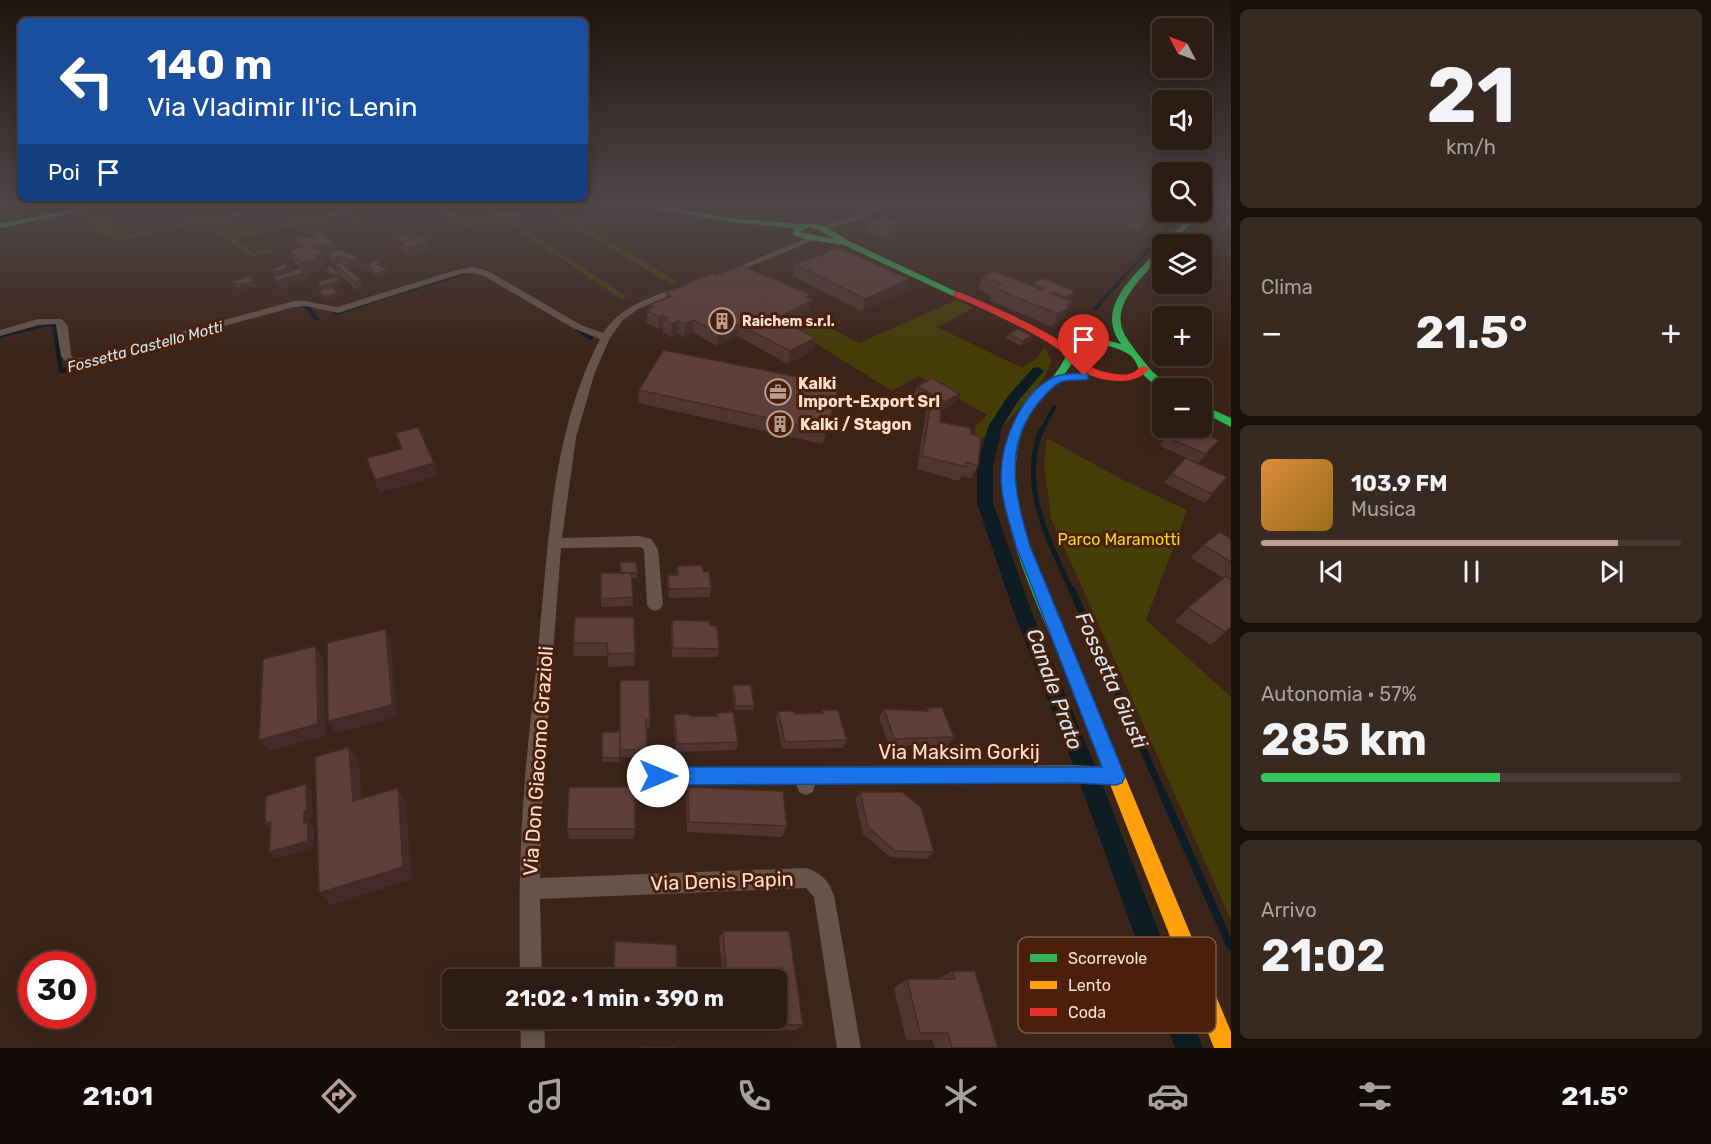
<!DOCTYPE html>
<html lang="it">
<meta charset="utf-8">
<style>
body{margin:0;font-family:Rubik,sans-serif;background:#382921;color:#f1f3f6;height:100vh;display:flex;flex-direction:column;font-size:22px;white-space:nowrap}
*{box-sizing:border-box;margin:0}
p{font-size:20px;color:#a6a1a0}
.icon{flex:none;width:33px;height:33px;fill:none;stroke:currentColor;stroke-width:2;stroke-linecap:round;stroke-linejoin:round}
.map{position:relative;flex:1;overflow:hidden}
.details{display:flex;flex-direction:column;gap:9px;padding:9px;background:#180f0a;width:480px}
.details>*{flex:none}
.hud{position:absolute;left:18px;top:18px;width:570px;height:183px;border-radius:9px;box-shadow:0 3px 15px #0003,0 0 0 2px #483a33;background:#1a4fa0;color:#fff;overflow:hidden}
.needle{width:39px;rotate:311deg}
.tools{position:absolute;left:1152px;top:18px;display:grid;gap:12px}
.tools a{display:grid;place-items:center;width:60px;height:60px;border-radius:9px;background:#2c1c13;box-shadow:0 3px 15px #0003,0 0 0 2px #483a33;font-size:30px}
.speed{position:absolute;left:18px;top:951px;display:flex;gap:12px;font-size:30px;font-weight:700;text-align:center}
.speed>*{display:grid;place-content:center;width:78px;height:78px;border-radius:50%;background:#2c1c13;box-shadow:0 3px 15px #0003,0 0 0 2px #483a33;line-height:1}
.speed .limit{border:9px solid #d22;background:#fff;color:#111}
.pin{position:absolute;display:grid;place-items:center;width:51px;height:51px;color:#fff;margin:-62px -26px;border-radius:50% 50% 50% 0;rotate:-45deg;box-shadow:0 0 6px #0007}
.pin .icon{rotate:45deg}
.me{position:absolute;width:66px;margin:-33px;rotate:90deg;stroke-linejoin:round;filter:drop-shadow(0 0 4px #0008)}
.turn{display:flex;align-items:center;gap:21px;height:126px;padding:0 30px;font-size:27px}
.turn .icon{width:78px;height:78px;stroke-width:2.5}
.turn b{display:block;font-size:42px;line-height:51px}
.then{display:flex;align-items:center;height:57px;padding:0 30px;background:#0003;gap:12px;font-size:22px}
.big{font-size:45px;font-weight:700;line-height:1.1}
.details .tile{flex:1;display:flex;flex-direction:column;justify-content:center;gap:9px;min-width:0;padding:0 21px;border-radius:9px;background:#382921}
.details .dial{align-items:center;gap:0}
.dial b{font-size:78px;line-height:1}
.song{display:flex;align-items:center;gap:18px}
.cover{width:72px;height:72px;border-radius:9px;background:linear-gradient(135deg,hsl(30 70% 55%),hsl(40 70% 35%))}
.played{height:6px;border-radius:3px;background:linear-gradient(90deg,#b89e91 85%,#483a33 85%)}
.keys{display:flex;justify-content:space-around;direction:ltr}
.heat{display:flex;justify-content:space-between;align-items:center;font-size:33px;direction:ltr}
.charge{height:9px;border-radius:4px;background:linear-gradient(90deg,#34c759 57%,#483a33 0)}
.trip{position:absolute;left:442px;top:969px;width:345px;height:60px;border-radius:9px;background:#2c1c13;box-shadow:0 3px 15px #0003,0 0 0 2px #483a33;font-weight:700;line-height:60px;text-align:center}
.tabs{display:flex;height:96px;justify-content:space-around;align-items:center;background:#120b08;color:#a6a1a0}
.tabs .icon{width:42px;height:42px}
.tabs .active{color:#b89e91}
.tabs b{font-size:27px;color:#f1f3f6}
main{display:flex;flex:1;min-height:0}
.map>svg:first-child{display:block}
.green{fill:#453e07}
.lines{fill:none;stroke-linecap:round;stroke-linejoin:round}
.stream-far4{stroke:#0c1c22;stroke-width:3}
.stream-far3{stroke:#0c1c22;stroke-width:4}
.stream-far2{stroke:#0c1c22;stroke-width:5}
.stream-far1{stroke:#0c1c22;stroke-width:7}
.stream{stroke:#0c1c22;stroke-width:8}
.canal{fill:#0c1c22;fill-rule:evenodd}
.street{fill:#66544b;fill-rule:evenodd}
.fast{fill:#30b455;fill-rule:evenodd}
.slow{fill:#ff9f0a;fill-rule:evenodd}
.jam{fill:#e5322d;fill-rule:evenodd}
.wall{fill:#513531}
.shaded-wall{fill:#422b28}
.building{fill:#5e3e39;stroke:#422b28;stroke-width:1.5}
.route{fill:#1a73e8;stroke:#114b97;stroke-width:1.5}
.labels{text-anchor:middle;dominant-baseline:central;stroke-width:6;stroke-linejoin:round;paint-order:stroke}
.far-poi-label{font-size:14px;font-weight:bold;fill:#fbdfd2;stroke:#4a200a;text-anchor:start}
.far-water-label{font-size:15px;font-style:italic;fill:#cceaf7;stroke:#4a200a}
.poi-label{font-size:16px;font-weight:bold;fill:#fbdfd2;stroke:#4a200a;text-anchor:start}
.park-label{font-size:16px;fill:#e9dc22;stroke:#4a200a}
.near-street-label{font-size:20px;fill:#fbdfd2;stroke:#4a200a}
.near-water-label{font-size:21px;font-style:italic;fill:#cceaf7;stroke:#4a200a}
.key{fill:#4a200a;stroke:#7f5946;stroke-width:1.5}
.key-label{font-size:16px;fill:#fbdfd2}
</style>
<main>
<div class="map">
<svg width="1231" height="1048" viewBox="0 0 1231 1048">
<rect width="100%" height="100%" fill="#3b2519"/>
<g class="green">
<polygon points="278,204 288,204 208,222 227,236 348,210 363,226 359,228 346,213 235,239 254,253 269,249 273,252 252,257 201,222 111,242 86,220 109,215 104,221 114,233 126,236"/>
<polygon points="428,204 443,204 468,224 495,216 478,204 486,204 502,215 544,204 677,281 671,284 543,208 507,218 627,297 621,299 542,246 531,242 531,239 501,219 464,227"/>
<path d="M956,300L974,308L937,327L1022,368L1037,358L1045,347L1051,360C1050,380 1005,425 989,439L974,436L975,427L987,415L919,376L892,391L799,333L818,321L859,343Z"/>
<polygon points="1047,438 1123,480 1187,510 1146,620 1231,697 1231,920 1051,518 1044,463"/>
</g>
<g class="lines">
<g class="stream-far4">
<polyline points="878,213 895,204"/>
<polyline points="360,305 466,273"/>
<polyline points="1098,305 1183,212"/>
</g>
<g class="stream-far3">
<polyline points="303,305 307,306 316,319"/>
<polyline points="1096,308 1100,304"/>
<polyline points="335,313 365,304"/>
<polyline points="577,329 591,338"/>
<polyline points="0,336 44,325 54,325 61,371 136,350"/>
<polyline points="1041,432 1054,407"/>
</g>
<path class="stream-far2" d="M1041,430C1019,488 1049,540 1072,592"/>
<polyline class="stream-far1" points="1072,590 1163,794"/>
<polyline class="stream" points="1162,792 1231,947"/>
<polygon class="canal" points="1038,367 1044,371 1018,401 1002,427 993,467 993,503 1031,610 1102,783 1203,1048 1175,1048 1080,783 1013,610 977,503 977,467 988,427 1008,396 1033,368"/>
<g class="street">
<polygon points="878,204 888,204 861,219 822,230 818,228 855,215"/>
<polygon points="810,237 817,239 732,274 725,272"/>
<path d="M475,267L490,272L581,325L603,333C621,306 650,297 680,287L687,289L638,309L622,321L610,338L595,372L576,437L562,538L639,536L651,539L658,549L663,605L660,609L655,611L650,609L647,605L644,550L641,547L561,548L543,785L540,878L807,868C822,874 828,880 834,895L861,1048H837L814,897L806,888L540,899L542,980H520C519,922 519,865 523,807C526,751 534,695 539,639C549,537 552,432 600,339L575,329L484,276L474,273L460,274L338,313L305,306L294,307L85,364L67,363L61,356L56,324L39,325L0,336V330L38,319H62L68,326L71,355L74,358H85L294,301H305L337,307L456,270Z"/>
<polygon points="1075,765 1116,767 1122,770 1125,776 1122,782 1116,785 1075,783 815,784 813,792 806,795 799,792 796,784 658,785 652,782 649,776 652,770 658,767"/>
<polygon points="520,1018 544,1018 545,1048 521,1048"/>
</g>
<g class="fast">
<polygon points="100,204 116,204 0,228 0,224"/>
<path d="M634,204H652L729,218L803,224L809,223L825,226L849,241L961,294L953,296L844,245L805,239L793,235V228L729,222ZM809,227L819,230L834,239L800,232Z"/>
<polygon points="1193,212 1201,212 1172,244 1164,244"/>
<path d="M1159,249H1162V255C1146,274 1111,303 1123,331C1126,340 1144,361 1150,369C1156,376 1166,381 1170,388L1161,390C1155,384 1145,378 1140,371C1137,366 1136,360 1130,355C1116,345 1093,342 1076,345L1071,354H1063L1062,352L1068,341C1087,337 1103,339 1121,344C1094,307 1135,275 1159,249Z"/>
<path d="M1070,355L1075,358C1062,383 1039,397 1027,420C991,492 1050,598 1079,665L1077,670L1071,672L1065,670L1063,665C1035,597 979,493 1015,420C1024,403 1039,392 1051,379C1057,372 1062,364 1066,356Z"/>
<polygon points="1202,405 1231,418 1231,427 1202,412"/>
</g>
<polygon class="slow" points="1071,658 1077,660 1079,665 1231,1032 1231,1048 1214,1048 1063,665 1065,660"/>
<path class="jam" d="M953,292H959C991,305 1022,319 1052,336C1072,348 1081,367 1105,372C1113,374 1124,376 1132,373C1137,371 1139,367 1144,366L1149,369C1133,389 1095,381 1076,368C1071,364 1068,359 1064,354C1056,347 1046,341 1037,336C1010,321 982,308 953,296Z"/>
</g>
<g class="wall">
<polygon points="1229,213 1231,213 1231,229 1221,226"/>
<polygon points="1129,214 1123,225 1112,222 1116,215"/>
<polygon points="1147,219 1143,226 1138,231 1126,228 1130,221"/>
<polygon points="901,223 899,231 893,233 892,238 886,240 865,232 867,224"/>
<polygon points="311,232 336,249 361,264 350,269 345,266 361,280 363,288 357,290 339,274 340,277 336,278 340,284 326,289 339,297 325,301 320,294 319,290 323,289 319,286 318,282 333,277 326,272 325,268 337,272 335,264 331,262 330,257 323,258 326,266 320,267 321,270 306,275 294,261 290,250 299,247 296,238 313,237"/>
<polygon points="395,238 428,238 429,246 427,246 428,251 409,256 402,250 401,245 396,241"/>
<polygon points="795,264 905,291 861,311 793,276"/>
<polygon points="360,266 381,266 388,270 389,274 376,278 371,270 364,272 361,270"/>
<polygon points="289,268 290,271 307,281 280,289 276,285 273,277 277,276 274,273 273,269"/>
<polygon points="716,275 810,298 810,312 788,324 816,338 813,350 788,364 737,336 717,346 693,332 684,337 678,333 671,337 663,332 663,328 662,327 658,329 647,323 647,310 651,309 651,304 665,298 666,293"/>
<polygon points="982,277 1032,286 1033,284 1075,291 1070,301 1072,302 1063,319 1052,327 989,300 991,295 978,289"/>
<polygon points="233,282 255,285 241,289 234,286"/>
<polygon points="1008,334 1031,341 1021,346 1006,338"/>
<polygon points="839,385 823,444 638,403 639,390"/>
<polygon points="917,386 956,403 941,411 940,422 971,434 978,466 971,479 962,476 959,481 917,469 926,411 929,404 914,394"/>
<polygon points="1166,437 1219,440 1198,463 1160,446"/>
<polygon points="1171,474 1227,477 1205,503 1164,483"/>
<polygon points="1231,539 1231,627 1211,645 1175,621 1188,608 1223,578 1191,558 1203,545"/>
<polygon points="620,562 638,573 637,578 632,578 633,606 601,607 601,599 621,573"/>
<polygon points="677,566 703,572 711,588 710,597 669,598 667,584 668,575 676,575"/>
<polygon points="575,617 635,653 634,666 608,667 608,656 574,656 573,643"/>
<polygon points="672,620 710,625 719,649 718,657 672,657 671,629"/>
<polygon points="620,680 650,720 650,728 646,728 646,758 620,757"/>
<polygon points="733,685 754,706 753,710 735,710 732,689"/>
<polygon points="927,708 954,737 948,745 889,746 879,717 884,709 925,710"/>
<polygon points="822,710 847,740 843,748 782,749 776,719 778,711 795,714 821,713"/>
<polygon points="717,713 738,742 736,750 676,752 673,722 674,714 690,716 716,716"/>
<rect x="602" y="732" width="18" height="30"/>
<polygon points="688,787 787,826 782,837 687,832 686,798"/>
<polygon points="860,792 934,852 927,859 890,857 863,834 855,799"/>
<polygon points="567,829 635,829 634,839 569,839"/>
<polygon points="723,931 789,931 803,1025 797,1030 727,1030 726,1018 777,1018 777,980 723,980 719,939"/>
<polygon points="952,971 998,1048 935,1048 932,1040 906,1040 894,988 907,979 939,979"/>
</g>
<g class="shaded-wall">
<polygon points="901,223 899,231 893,233 892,238 886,240 889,228"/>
<polygon points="428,238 429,246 427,246 428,251 409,256 407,248 422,240"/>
<polygon points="334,244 338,255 330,251 331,256 329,254 330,257 323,258 326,266 320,267 321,270 306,275 301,263 315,247"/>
<polygon points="340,256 343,264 338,266 335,258"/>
<polygon points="359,257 361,264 350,269 348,261"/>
<polygon points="370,266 371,270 364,272 363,268"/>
<polygon points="289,268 290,272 277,276 276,272"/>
<polygon points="388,270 389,274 376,278 375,274"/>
<polygon points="304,273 307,281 280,289 276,281"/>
<polygon points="339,273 340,277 334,279 333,275"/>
<polygon points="909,279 905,291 861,311 865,299"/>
<polygon points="339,280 340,284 323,290 322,286"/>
<polygon points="361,280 363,288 357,290 354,282"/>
<polygon points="254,281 255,285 241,289 239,285"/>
<polygon points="1075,291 1069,303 1060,309 1066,297"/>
<polygon points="337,293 339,297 325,301 324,297"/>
<polygon points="811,295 809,302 813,300 810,312 774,330 777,318"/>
<polygon points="1072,302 1063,319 1052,327 1058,314 1067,305"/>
<polygon points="663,315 662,327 658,329 659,317"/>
<polygon points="694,320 693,332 684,337 685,324"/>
<polygon points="679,321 678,333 671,337 672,324"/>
<polygon points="738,324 737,336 717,346 718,333"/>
<polygon points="1033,336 1031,341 1021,346 1023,341"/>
<polygon points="816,338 813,350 788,364 790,351"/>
<polygon points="960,394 956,403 941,411 945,402"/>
<polygon points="434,463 438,476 379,493 375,480"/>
<polygon points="386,629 391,642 397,717 336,733 328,721"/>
<polygon points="316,646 323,658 326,736 269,751 259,740"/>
<polygon points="349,747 359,762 363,815 353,801"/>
<polygon points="306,784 312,792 313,818 310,818 310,823 314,828 314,847 276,859 269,852 304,823"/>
<polygon points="398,788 406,802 412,879 331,905 319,893"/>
<polygon points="271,822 271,830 265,824"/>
</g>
<g class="building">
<polygon points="1119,212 1129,214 1126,218 1116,215"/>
<polygon points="1229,213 1231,213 1231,220 1226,219"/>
<polygon points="1135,216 1147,219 1142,224 1130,221"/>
<polygon points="885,217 901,223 889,228 894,230 888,233 867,224"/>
<polygon points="320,230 334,244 315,247 322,254 314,256 317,259 301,263 290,250 303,246 296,238 298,237 317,238 311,232"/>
<polygon points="408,234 414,238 401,242 395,238"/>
<polygon points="425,236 428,238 422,240 426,243 407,248 400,242"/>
<polygon points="839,248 909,279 865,299 795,264"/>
<polygon points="337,249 359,257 348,261 340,256 335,258 329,254 332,253 330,251"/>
<polygon points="377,261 380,263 378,264 388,270 375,274 370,266 363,268 360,266"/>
<polygon points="341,262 361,280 354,282 335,264"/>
<polygon points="285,264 289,268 276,272 273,269"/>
<polygon points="741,265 811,295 806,297 813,300 777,318 816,338 790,351 738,324 718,333 694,320 685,324 679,321 672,324 664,320 668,318 663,315 659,317 647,310 655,307 651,304 671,296 666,293 712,273 716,275"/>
<polygon points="330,266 339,273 333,275 325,268"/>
<polygon points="300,268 304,273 276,281 273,277"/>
<polygon points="994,271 1042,290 1045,288 1033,284 1042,278 1075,291 1066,297 1053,292 1050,293 1072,302 1067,305 1070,307 1058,314 994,288 1001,284 982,277"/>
<polygon points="249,276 254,281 239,285 233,282"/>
<polygon points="335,277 339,280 322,286 318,282"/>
<polygon points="333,287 337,293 324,297 319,290"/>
<polygon points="1018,329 1033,336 1023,341 1008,334"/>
<polygon points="663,350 839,385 827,431 639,390"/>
<polygon points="932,378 960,394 945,402 917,386"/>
<polygon points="932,397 942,400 940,422 971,428 971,434 981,437 978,466 966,462 966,467 922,456"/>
<polygon points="418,427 434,463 375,480 367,458 402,449 396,433"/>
<polygon points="1176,428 1191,428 1219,440 1205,454 1166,437"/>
<polygon points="1186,458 1227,477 1212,494 1171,474"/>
<polygon points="1220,532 1231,539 1231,562 1203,545"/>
<polygon points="620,562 636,562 638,573 621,573"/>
<polygon points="702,565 703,572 709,571 711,588 669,589 668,575 678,575 677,566"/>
<polygon points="601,573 631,573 633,597 601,599"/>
<polygon points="1226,576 1231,580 1231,627 1225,632 1188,608"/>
<polygon points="575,617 634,617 635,653 608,654 607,643 573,643"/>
<polygon points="672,620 709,621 710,625 717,626 719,649 673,648"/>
<polygon points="386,629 392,705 328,721 327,643"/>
<polygon points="316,646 318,724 259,740 263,659"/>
<polygon points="620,680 649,680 650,720 646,720 647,750 620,750"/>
<polygon points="733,685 751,685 754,706 736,706"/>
<polygon points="942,707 954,737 894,739 884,709 928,711 927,708"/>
<polygon points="822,710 838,710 847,740 785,742 778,711 793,711 795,714 823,713"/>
<polygon points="733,712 738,742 677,744 674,714 689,714 690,716 717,716 717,713"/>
<rect x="602" y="732" width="18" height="26"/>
<polygon points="349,747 353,801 398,788 403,867 319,893 315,757"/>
<polygon points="306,784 307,811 304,811 304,823 308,821 308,841 269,852 271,822 265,824 266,796"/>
<polygon points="569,787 635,787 635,829 567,829"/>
<polygon points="688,787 783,791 787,826 689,822"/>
<polygon points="860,792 902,792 921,807 934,852 895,851 868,827"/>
<polygon points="723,931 789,931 803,1025 731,1024 731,1018 777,1018 777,980 727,980"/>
<polygon points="615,941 677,945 677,980 613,980"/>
<polygon points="952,971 975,971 998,1048 952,1048 948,1033 920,1033 907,979 955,979"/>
<rect x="641" y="1047" width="34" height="1"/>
</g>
<linearGradient id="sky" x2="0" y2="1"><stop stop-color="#20140e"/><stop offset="0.58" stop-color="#4f4649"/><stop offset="1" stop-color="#4f4649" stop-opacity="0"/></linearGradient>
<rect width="1231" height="351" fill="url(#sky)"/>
<path class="route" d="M1084,373L1088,374V379C1080,381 1069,379 1061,382C1053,385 1046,394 1040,401C1002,444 1015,496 1030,546L1125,776L1122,783L1116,785L1075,783L658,785L651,782L649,776L651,769L658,767H1102L1016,546C1010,524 1001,500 1001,477C1001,442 1020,395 1052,378C1061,373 1075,374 1084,373Z"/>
<defs>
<g id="building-ring" transform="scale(1.35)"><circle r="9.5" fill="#4a200a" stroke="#b89e91" stroke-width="1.5"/><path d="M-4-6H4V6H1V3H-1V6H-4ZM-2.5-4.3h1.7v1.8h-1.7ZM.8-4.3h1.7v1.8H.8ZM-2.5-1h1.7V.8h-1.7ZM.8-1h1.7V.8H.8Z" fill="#b89e91"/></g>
<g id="office-ring" transform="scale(1.35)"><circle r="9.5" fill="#4a200a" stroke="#b89e91" stroke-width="1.5"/><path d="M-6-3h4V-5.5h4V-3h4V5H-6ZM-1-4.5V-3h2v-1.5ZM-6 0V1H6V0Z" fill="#b89e91"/></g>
</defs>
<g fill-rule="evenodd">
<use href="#building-ring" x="722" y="321"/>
<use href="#office-ring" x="778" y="392"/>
<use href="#building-ring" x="780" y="424"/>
</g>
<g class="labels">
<g class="far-poi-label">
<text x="742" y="321">Raichem s.r.l.</text>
</g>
<g class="far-water-label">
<text transform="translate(145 347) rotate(-15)">Fossetta Castello Motti</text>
</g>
<g class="poi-label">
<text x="798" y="383">Kalki<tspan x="798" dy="18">Import-Export Srl</tspan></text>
<text x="800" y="424">Kalki / Stagon</text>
</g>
<g class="park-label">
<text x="1119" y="539">Parco Maramotti</text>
</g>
<g class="near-street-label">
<text x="959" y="752">Via Maksim Gorkij</text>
<text transform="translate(538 761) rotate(-86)">Via Don Giacomo Grazioli</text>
<text transform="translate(722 881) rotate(-2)">Via Denis Papin</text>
</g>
<g class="near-water-label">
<text transform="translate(1112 680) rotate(66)">Fossetta Giusti</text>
<text transform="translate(1055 689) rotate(70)">Canale Prato</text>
</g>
</g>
<rect x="1018" y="937" width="198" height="96" rx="9" class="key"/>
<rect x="1030" y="954" width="27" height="8" fill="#30b455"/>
<rect x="1030" y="981" width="27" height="8" fill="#ff9f0a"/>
<rect x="1030" y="1008" width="27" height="8" fill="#e5322d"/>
<g class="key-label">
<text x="1068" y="964">Scorrevole</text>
<text x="1068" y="991">Lento</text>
<text x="1068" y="1018">Coda</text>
</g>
</svg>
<div class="tools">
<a><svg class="needle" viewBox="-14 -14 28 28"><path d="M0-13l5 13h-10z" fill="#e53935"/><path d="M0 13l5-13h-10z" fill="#a6a1a0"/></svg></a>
<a><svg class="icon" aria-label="sound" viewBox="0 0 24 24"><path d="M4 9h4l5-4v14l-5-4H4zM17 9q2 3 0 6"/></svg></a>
<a><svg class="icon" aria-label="search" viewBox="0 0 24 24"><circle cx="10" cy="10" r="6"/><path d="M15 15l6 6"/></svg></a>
<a><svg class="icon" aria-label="layers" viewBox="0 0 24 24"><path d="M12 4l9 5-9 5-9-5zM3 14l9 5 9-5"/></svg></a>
<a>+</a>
<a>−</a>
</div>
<div class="speed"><div class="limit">30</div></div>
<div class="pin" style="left:1084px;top:376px;background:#d93025"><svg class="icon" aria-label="arrive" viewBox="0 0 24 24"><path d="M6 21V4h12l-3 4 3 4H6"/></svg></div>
<svg class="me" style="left:658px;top:776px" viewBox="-20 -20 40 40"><circle r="19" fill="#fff"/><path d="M0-13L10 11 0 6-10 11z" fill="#1a73e8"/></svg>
<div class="trip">21:02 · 1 min · 390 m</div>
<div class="hud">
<div class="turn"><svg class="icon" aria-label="left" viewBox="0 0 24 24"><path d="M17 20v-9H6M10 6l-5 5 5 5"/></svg><div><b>140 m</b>Via Vladimir Il'ic Lenin</div></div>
<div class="then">Poi<svg class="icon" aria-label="arrive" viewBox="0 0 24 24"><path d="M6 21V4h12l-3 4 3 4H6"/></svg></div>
</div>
</div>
<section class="details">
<div class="tile dial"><b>21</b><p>km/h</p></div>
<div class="tile"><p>Clima</p>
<div class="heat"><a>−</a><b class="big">21.5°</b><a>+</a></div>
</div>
<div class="tile">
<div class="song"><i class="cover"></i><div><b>103.9 FM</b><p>Musica</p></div></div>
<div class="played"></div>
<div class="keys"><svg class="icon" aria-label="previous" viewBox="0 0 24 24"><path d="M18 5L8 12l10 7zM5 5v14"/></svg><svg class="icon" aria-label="pause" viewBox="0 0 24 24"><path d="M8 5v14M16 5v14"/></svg><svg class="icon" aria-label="next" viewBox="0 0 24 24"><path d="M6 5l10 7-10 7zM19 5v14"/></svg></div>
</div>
<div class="tile"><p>Autonomia · 57%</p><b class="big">285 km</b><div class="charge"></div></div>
<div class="tile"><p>Arrivo</p><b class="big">21:02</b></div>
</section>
</main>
<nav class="tabs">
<b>21:01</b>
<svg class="icon active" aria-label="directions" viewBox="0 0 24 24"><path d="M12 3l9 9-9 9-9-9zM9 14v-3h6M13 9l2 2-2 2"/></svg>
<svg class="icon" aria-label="music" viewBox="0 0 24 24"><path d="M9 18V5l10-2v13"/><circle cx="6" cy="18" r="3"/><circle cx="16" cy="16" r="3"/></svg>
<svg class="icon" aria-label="phone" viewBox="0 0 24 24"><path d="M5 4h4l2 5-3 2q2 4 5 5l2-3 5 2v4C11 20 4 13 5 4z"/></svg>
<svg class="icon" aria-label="climate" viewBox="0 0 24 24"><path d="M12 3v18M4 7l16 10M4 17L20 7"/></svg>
<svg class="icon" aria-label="car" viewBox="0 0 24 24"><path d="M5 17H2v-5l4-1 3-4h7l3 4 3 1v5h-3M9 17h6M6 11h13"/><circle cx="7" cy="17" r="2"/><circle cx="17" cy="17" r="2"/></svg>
<svg class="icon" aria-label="filters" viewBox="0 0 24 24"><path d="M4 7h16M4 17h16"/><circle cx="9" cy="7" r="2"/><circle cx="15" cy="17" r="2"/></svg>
<b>21.5°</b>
</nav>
